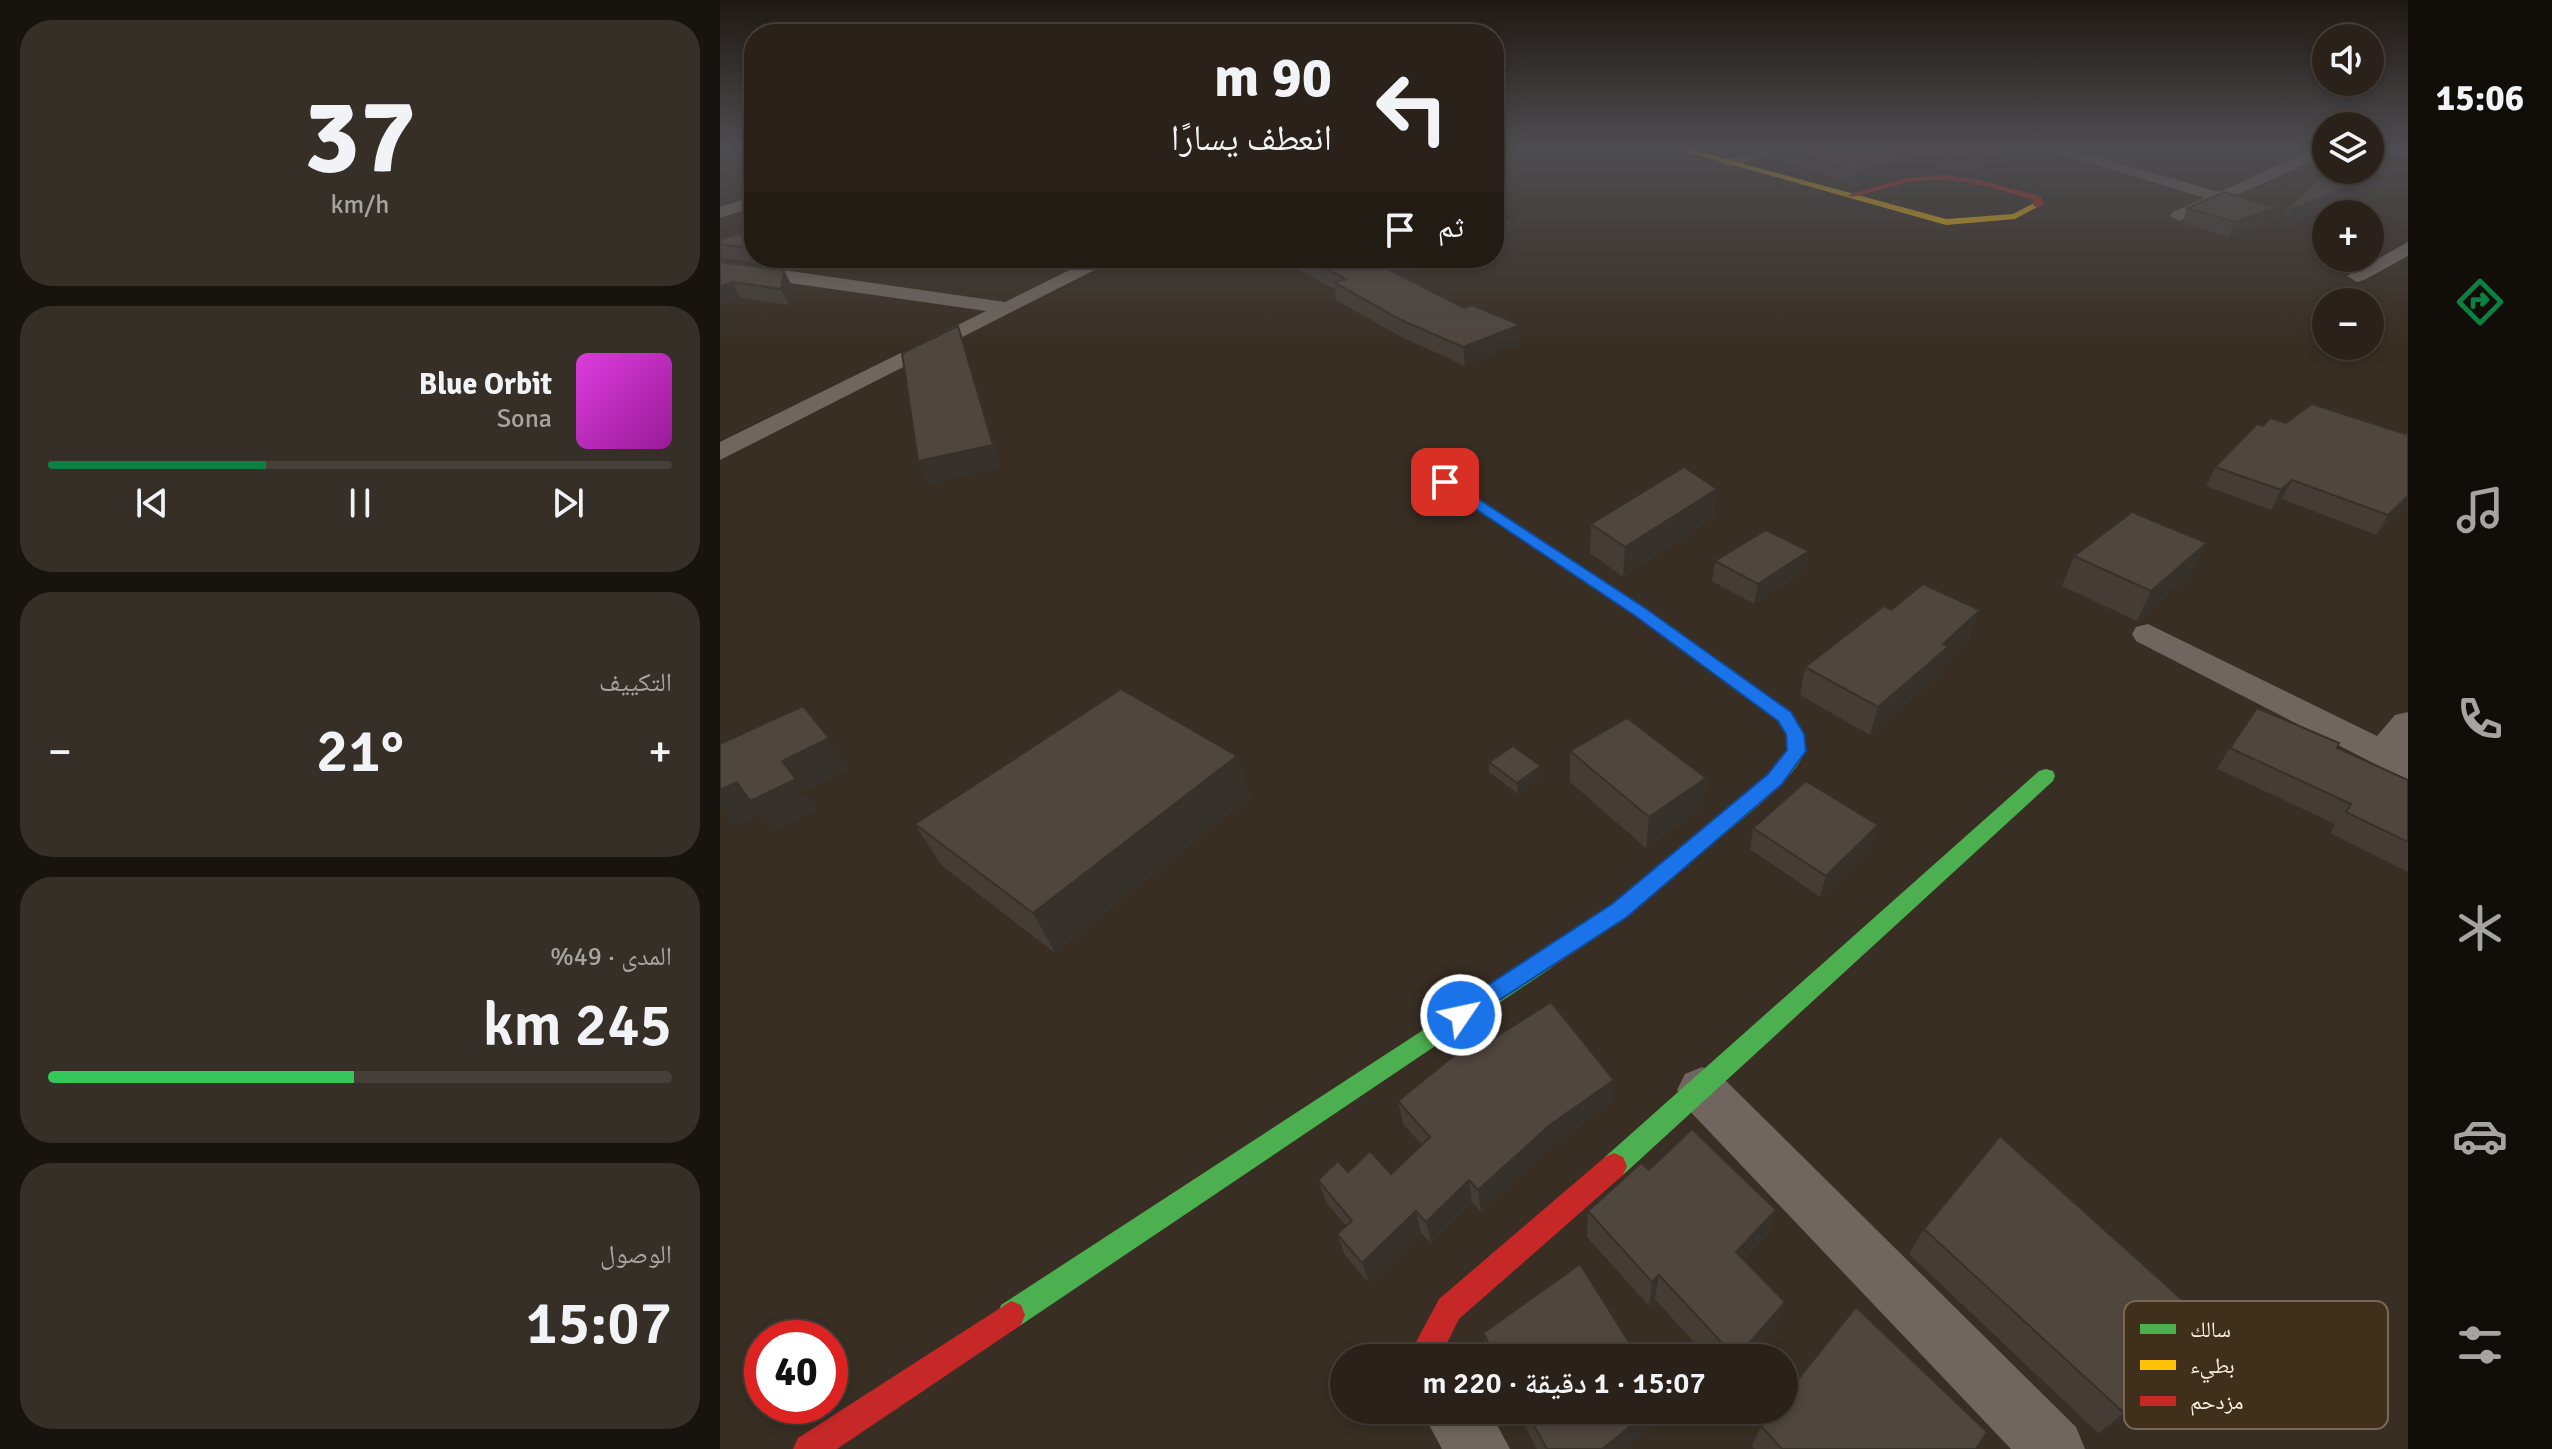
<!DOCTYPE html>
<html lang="ar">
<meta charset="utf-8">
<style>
body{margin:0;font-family:Signika,"Noto Naskh Arabic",sans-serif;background:#362f27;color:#f1f3f6;direction:rtl;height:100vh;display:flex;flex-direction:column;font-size:30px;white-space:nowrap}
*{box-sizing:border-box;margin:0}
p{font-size:26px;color:#a5a4a2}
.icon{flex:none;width:44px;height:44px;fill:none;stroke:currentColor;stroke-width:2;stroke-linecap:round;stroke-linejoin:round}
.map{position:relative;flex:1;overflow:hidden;direction:ltr}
.panel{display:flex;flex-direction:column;gap:20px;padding:20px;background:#17130e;width:720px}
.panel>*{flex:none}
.top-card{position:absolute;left:24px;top:24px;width:760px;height:244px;border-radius:32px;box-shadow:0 4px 12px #0003,0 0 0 2px #463f39;direction:rtl;background:#2a221a;color:#f1f3f6;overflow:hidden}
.buttons{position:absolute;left:1592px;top:24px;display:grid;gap:16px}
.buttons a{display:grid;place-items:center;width:72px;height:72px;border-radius:50%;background:#2a221a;box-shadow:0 4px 12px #0003,0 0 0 2px #463f39;font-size:40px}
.speed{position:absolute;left:24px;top:1320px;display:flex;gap:16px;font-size:40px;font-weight:700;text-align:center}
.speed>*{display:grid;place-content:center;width:104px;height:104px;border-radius:50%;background:#2a221a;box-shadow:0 4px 12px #0003,0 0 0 2px #463f39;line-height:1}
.speed .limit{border:12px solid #d22;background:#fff;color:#111}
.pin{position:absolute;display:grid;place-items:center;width:68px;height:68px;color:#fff;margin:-34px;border-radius:16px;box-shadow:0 4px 12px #0006}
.me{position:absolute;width:88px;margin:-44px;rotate:56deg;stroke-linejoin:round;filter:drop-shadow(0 0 6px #0008)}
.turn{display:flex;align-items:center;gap:28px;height:168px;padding:0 40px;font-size:36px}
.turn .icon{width:104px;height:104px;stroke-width:2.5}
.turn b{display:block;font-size:56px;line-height:68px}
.then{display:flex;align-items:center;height:76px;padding:0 40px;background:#0003;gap:16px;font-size:30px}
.big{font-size:60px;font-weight:600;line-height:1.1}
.panel .card{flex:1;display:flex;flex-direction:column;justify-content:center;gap:12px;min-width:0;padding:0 28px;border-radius:32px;background:#362f27}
.panel .dial{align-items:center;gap:0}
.dial b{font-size:104px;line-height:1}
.song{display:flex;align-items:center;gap:24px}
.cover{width:96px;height:96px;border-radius:12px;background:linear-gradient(135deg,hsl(300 70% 55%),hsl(300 70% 35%))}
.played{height:8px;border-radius:4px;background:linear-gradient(90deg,#0b8043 35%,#463f39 35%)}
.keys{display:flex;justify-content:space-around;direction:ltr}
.heat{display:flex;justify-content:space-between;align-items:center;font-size:44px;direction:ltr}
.charge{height:12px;border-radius:6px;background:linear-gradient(90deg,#34c759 49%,#463f39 0)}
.trip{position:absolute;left:610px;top:1344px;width:468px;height:80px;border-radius:40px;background:#2a221a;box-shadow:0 4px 12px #0003,0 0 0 2px #463f39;font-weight:600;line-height:80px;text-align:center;direction:rtl}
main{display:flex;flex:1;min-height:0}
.tabs{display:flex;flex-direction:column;width:144px;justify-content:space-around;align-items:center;background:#110e0a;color:#a5a4a2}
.tabs .icon{width:56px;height:56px}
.tabs .selected{color:#0b8043}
.tabs b{font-size:36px;color:#f1f3f6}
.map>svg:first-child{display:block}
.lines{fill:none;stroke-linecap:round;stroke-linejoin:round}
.street{fill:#70665f;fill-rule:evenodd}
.fast{fill:#4caf50;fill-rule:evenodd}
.slow{fill:#ffc107;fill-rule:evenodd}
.jam{fill:#c62828;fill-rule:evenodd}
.wall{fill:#443c35}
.shaded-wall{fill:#37312b}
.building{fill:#4f463e;stroke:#37312b;stroke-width:2}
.route{fill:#1a73e8;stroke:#114b97;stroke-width:2}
.key{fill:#402f1b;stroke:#786957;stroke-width:2}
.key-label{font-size:22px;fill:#faefe3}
</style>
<main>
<nav class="tabs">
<b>15:06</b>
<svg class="icon selected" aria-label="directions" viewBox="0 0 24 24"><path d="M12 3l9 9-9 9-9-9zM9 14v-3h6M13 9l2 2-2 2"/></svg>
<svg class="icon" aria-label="music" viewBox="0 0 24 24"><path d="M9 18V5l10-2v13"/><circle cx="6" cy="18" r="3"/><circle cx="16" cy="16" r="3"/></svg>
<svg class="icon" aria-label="phone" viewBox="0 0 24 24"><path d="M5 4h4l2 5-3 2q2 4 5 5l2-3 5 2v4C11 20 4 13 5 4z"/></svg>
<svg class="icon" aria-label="climate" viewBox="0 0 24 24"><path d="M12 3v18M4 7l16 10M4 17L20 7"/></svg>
<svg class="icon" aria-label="car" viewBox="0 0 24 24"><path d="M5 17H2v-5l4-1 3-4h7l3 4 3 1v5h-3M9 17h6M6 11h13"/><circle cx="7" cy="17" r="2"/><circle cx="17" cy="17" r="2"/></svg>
<svg class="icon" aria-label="filters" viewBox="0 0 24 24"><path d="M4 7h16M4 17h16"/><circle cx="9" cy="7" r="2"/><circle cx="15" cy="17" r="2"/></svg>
</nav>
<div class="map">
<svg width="1688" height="1449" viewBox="0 0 1688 1449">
<rect width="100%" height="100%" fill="#382e23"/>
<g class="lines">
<g class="street">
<polygon points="1055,146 1083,146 1007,167 999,162"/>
<polygon points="1313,146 1338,146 1499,192 1600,146 1606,146 1606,155 1459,221 1450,216 1453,212 1485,198"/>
<polygon points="1652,146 1688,149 1688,157 1654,149"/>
<polygon points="34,196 34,207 0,218 0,207"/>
<polygon points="1688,242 1688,256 1644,280 1637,282 1627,276"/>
<polygon points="374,258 398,258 0,460 0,442 266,311 0,273 0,261 285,302"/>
<polygon points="1428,624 1657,736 1675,715 1688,712 1688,781 1416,641 1412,634 1416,627"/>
<polygon points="982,1067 999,1074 1356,1427 1365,1449 1291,1449 965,1106 957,1090 965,1074"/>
<polygon points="701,1410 769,1410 790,1449 722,1449"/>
</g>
<g class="fast">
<path d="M725,478L925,608L1071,713C1078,724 1089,738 1084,753C1073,783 1008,830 982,852L975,855L968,852L965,847L968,842L1048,774L1067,750L1066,734L1058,721L913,614L720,485V479Z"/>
<polygon points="1326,769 1333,771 1335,776 1333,781 903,1175 894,1179 885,1175 881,1166 885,1157 1319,771"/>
<polygon points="823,952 831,954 834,961 831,968 301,1325 291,1329 281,1325 277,1315 281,1305"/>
</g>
<polygon class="slow" points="945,146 958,146 1226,219 1293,214 1314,203 1321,205 1295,219 1226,225"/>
<g class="jam">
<path d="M1224,175L1256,179L1320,196L1324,203L1317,208L1313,205L1314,200C1274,188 1234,175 1192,182C1172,185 1152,193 1132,197L1128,195L1185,178Z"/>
<polygon points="975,839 982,842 985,847 982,852 907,917 831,968 823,970 815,968 812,961 815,954 891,905 968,842"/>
<polygon points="894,1153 903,1157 907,1166 903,1175 739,1319 726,1345 725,1358 695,1358 696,1342 719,1299 885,1157"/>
<polygon points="291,1301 301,1305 305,1315 301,1325 117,1449 73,1449 78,1438"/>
</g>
</g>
<g class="wall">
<polygon points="983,146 1042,146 1012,154"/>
<polygon points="1052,146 1298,146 1299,162 1257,174 1214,169 1181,172 1133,185 1051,158"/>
<polygon points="1556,207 1550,221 1509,237 1462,223 1467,208"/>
<polygon points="34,236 34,258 83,258 63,267 1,258 0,240"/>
<polygon points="556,258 734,258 679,275 800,344 745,366 683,338 616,300 615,289"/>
<polygon points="0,262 72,286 69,305 21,298"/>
<polygon points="1543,426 1688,503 1656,535 1562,499 1551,510 1486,486 1495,467"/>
<polygon points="997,489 994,518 903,577 870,553 871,524"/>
<polygon points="1089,551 1085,571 1034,604 992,581 995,561"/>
<polygon points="1354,556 1473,573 1417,621 1342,586"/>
<polygon points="1171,610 1250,638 1224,663 1220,675 1150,735 1080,695 1085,667"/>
<polygon points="1510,748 1617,748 1688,780 1688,872 1610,833 1615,824 1497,769"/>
<polygon points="850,751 986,778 982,809 926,848 850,782"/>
<polygon points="517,756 530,797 335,953 221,865 195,824"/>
<polygon points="769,762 821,766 822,777 798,794 769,772"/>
<polygon points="1033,828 1151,846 1100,897 1030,849"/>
<polygon points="752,1052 894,1080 892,1103 830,1148 761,1212 752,1202 711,1243 701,1233 649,1283 625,1255 617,1234 626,1226 606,1202 598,1180 628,1172 671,1174 702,1145 683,1124 678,1101"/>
<polygon points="929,1170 1056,1210 1047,1236 1024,1260 1056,1326 1028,1358 988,1358 935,1299 929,1306 867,1237 868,1211"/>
<polygon points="1204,1229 1495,1378 1378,1433 1189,1254"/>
<polygon points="763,1333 919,1358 768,1358"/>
<polygon points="796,1410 943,1410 941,1419 904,1449 817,1449"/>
<polygon points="1041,1426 1256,1449 1035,1449 1032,1446"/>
</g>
<g class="shaded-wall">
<polygon points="1012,146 1042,146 1012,154"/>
<polygon points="1302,148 1299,162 1257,174 1260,160"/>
<polygon points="1217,155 1214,169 1181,172 1133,185 1135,171 1184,158"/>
<polygon points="1674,169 1667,183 1557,228 1563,213"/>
<polygon points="1556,207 1550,221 1509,237 1515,222"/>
<polygon points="794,223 795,239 774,245 774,229"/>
<polygon points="58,258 83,258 63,267"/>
<polygon points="677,258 734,258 660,281 658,264"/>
<polygon points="64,270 72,286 69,305 61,289"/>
<polygon points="12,282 21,298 0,306 0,287"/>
<polygon points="800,325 800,344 745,366 743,347"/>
<polygon points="238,326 246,347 282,468 208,485 198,461"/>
<polygon points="1572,480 1562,499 1551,510 1561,490"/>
<polygon points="997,489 994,518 903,577 905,547"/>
<polygon points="1688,496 1688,503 1656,535 1668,515"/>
<polygon points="1487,543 1473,573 1417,621 1431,591"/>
<polygon points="1089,551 1085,571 1034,604 1038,584"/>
<polygon points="1260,610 1250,638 1224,663 1220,675 1150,735 1158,707 1223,644"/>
<polygon points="109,738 129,769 85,791 98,810 54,832 40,814 15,826 0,807 0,790"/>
<polygon points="517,756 530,797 335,953 313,913"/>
<polygon points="821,766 822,777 798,794 797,783"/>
<polygon points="986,778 982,809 926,848 929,817"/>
<polygon points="1158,825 1151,846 1100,897 1106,876"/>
<polygon points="894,1080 892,1103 830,1148 761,1212 758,1190 830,1125"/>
<polygon points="749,1180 752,1202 711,1243 706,1222"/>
<polygon points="1056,1210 1047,1236 1009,1277 1016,1252"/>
<polygon points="696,1211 701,1233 649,1283 642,1263"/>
<polygon points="939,1275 935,1299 929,1306 932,1282"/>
<polygon points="1065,1302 1056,1326 1028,1358 1016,1358"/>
<polygon points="1525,1356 1495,1378 1378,1433 1404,1413"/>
<polygon points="931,1410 943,1410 941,1419 904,1449 882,1449"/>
</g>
<g class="building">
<polygon points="1057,146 1298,146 1302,148 1260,160 1217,155 1184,158 1135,171"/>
<polygon points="1650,164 1674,169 1563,213 1607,170 1650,170"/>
<polygon points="1504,192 1556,207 1515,222 1467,208"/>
<polygon points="774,215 794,223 774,229"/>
<polygon points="18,234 34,236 34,249 0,244 0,240"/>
<polygon points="586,258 677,258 658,264 744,308 752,305 800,325 743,347 681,320 614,282 626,279"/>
<polygon points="0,262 64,270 61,289 12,282 0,287"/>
<polygon points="238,326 273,445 198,461 182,353"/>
<polygon points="1592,404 1685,434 1688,432 1688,496 1668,515 1572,480 1561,490 1495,467 1537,424 1543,426 1550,418 1566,423"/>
<polygon points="964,467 997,489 905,547 871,524"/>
<polygon points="1412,512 1487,543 1431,591 1354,556"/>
<polygon points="1046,530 1089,551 1038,584 995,561"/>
<polygon points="1203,584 1260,610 1223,644 1229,646 1158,707 1085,667 1164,606 1171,610"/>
<polygon points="401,689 517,756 313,913 195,824"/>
<polygon points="83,706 109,738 62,761 76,779 30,801 17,782 0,790 0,744"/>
<polygon points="1537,708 1619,743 1617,748 1688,780 1688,842 1626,812 1631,804 1510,748"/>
<polygon points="907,718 986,778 929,817 850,751"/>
<polygon points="793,746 821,766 797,783 769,762"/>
<polygon points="1086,781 1158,825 1106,876 1033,828"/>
<polygon points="831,1002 894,1080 830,1125 758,1190 749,1180 706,1222 696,1211 642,1263 617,1234 632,1221 598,1180 618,1161 628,1172 650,1151 671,1174 710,1137 678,1101 746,1046 752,1052"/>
<polygon points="972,1129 1056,1210 1016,1252 1065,1302 1016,1358 939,1275 932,1282 868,1211 921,1163 929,1170"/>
<polygon points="1280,1136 1525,1356 1404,1413 1204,1229"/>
<polygon points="860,1264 919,1358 777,1358 763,1333"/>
<polygon points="1136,1307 1267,1432 1256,1449 1062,1449 1041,1426 1054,1410 1064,1410 1064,1397"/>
<polygon points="805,1410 931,1410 882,1449 827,1449"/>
</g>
<linearGradient id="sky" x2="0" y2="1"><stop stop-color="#1f1913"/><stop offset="0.42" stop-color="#4d4c50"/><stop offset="1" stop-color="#4d4c50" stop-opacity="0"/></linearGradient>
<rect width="1688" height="349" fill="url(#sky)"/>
<polygon class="route" points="725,477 925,608 1071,712 1084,734 1086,751 1062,784 907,917 741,1025 733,1022 730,1015 733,1008 892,904 1048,774 1067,750 1066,734 1058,721 914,615 720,485 720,479"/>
<rect x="1404" y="1301" width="264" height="128" rx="12" class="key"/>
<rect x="1420" y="1324" width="36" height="10" fill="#4caf50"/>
<rect x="1420" y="1360" width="36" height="10" fill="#ffc107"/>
<rect x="1420" y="1396" width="36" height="10" fill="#c62828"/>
<g class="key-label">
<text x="1470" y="1337">سالك</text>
<text x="1470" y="1373">بطيء</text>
<text x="1470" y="1409">مزدحم</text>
</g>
</svg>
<div class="buttons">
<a><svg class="icon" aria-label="sound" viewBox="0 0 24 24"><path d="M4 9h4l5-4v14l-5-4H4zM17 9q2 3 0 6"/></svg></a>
<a><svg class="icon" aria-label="layers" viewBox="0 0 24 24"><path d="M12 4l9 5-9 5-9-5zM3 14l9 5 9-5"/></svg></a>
<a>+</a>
<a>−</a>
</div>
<div class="speed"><div class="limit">40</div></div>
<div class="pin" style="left:725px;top:482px;background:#d93025"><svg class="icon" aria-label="arrive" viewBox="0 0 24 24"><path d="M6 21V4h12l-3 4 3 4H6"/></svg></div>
<svg class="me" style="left:741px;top:1015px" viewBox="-20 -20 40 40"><circle r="17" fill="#1a73e8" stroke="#fff" stroke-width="3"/><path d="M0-11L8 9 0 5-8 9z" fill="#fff"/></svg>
<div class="trip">15:07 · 1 دقيقة · 220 m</div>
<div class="top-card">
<div class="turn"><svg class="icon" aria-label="left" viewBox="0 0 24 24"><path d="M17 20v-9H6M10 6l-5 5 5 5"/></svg><div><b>90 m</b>انعطف يسارًا</div></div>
<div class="then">ثم<svg class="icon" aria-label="arrive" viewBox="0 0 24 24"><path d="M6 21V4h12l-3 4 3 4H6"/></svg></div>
</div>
</div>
<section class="panel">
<div class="card dial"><b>37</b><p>km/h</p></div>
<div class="card">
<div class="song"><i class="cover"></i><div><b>Blue Orbit</b><p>Sona</p></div></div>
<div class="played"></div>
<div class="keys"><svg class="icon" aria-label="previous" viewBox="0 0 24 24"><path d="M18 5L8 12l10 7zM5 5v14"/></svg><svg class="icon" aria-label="pause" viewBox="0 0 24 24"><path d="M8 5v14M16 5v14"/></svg><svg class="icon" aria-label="next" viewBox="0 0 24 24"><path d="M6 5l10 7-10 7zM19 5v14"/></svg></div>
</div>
<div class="card"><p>التكييف</p>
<div class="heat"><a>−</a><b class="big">21°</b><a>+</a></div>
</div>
<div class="card"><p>المدى · 49%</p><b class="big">245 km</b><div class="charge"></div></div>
<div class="card"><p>الوصول</p><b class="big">15:07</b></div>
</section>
</main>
